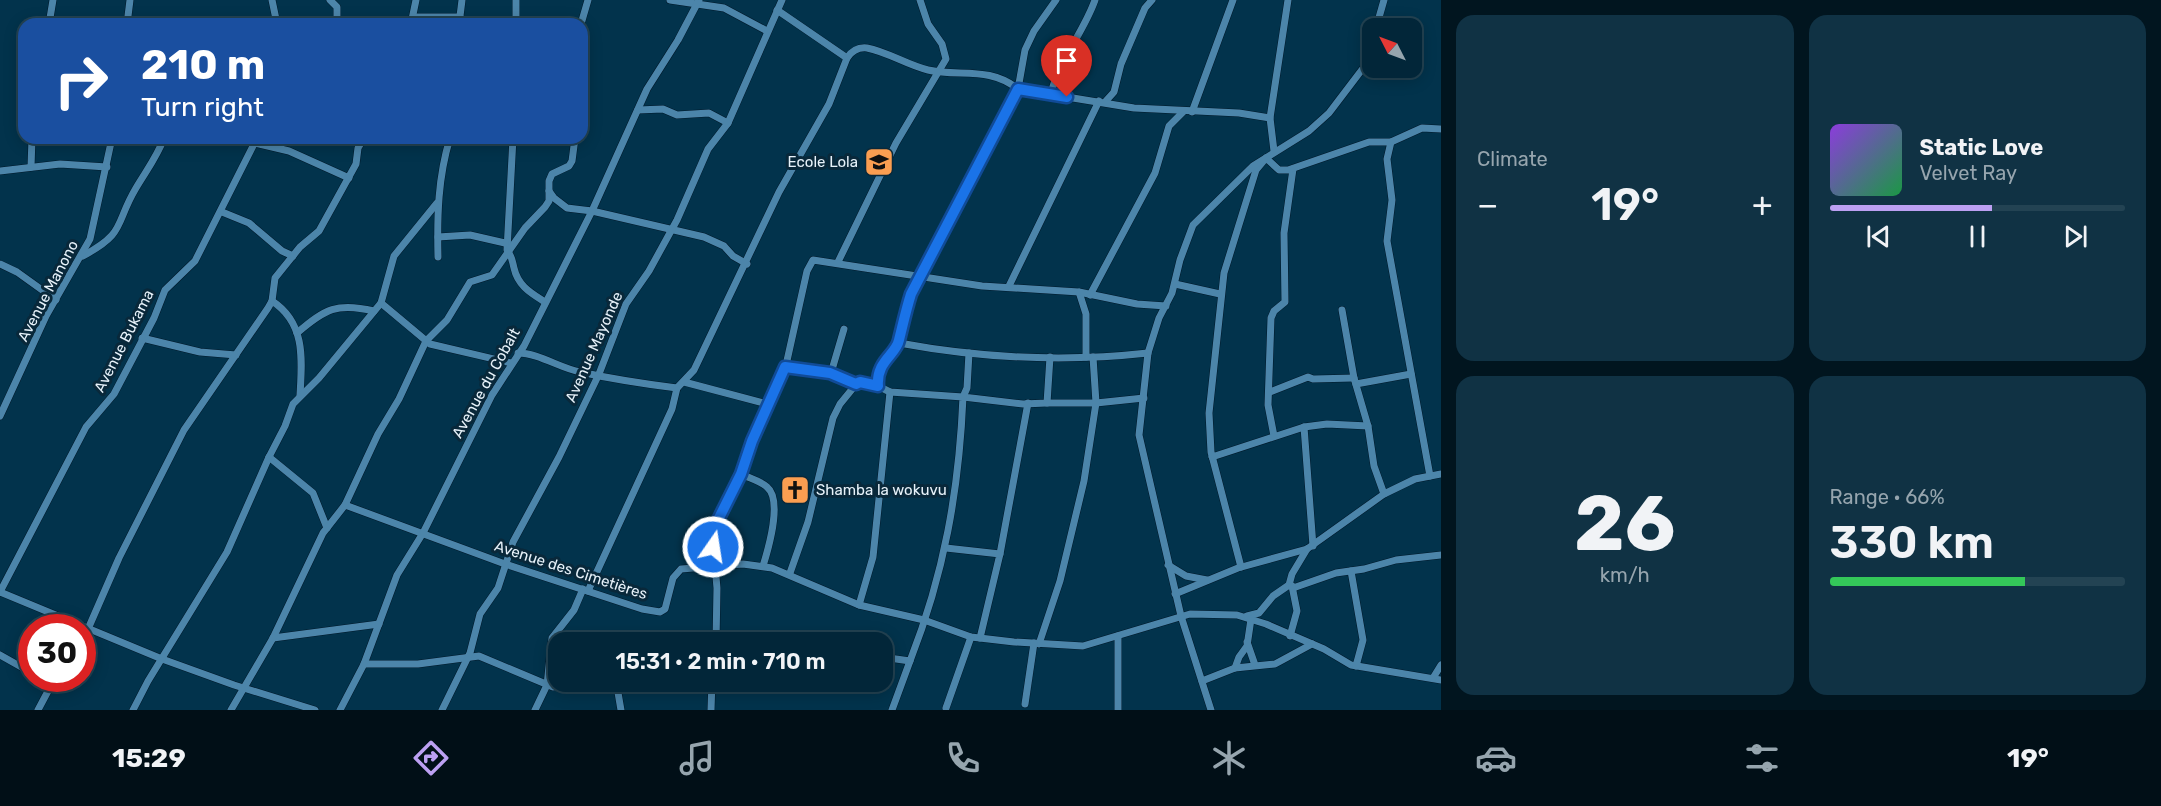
<!DOCTYPE html>
<meta charset="utf-8">
<style>
body{margin:0;font-family:Rubik,sans-serif;background:#103244;color:#f1f3f6;height:100vh;display:flex;flex-direction:column;font-size:22px;white-space:nowrap}
*{box-sizing:border-box;margin:0}
p{font-size:20px;color:#96a5ae}
.icon{flex:none;width:33px;height:33px;fill:none;stroke:currentColor;stroke-width:2;stroke-linecap:round;stroke-linejoin:round}
.map{position:relative;flex:1;overflow:hidden}
.side{display:flex;flex-direction:column;gap:15px;padding:15px;background:#01151f;width:720px}
.side>*{flex:none}
.banner{position:absolute;left:18px;top:18px;width:570px;height:126px;border-radius:18px;box-shadow:0 3px 15px #0003,0 0 0 2px #234353;background:#1a4fa0;color:#fff;overflow:hidden}
.needle{width:39px;rotate:312deg}
.tools{position:absolute;left:1362px;top:18px;display:grid;gap:12px}
.tools a{display:grid;place-items:center;width:60px;height:60px;border-radius:12px;background:#022639;box-shadow:0 3px 15px #0003,0 0 0 2px #234353;font-size:30px}
.speed{position:absolute;left:18px;top:614px;display:flex;gap:12px;font-size:30px;font-weight:700;text-align:center}
.speed>*{display:grid;place-content:center;width:78px;height:78px;border-radius:50%;background:#022639;box-shadow:0 3px 15px #0003,0 0 0 2px #234353;line-height:1}
.speed .limit{border:9px solid #d22;background:#fff;color:#111}
.pin{position:absolute;display:grid;place-items:center;width:51px;height:51px;color:#fff;margin:-62px -26px;border-radius:50% 50% 50% 0;rotate:-45deg;box-shadow:0 0 6px #0007}
.pin .icon{rotate:45deg}
.me{position:absolute;width:66px;margin:-33px;rotate:13deg;stroke-linejoin:round;filter:drop-shadow(0 0 4px #0008)}
.turn{display:flex;align-items:center;gap:21px;height:126px;padding:0 24px;font-size:27px}
.turn .icon{width:78px;height:78px;stroke-width:2.5}
.turn b{display:block;font-size:42px;line-height:51px}
.big{font-size:45px;font-weight:600;line-height:1.1}
.side .widget{flex:1;display:flex;flex-direction:column;justify-content:center;gap:9px;min-width:0;padding:0 21px;border-radius:18px;background:#103244}
.side .dial{align-items:center;gap:0}
.dial b{font-size:78px;line-height:1}
.song{display:flex;align-items:center;gap:18px}
.cover{width:72px;height:72px;border-radius:9px;background:linear-gradient(135deg,hsl(270 70% 55%),hsl(140 70% 35%))}
.played{height:6px;border-radius:3px;background:linear-gradient(90deg,#bca0f2 55%,#234353 55%)}
.keys{display:flex;justify-content:space-around;direction:ltr}
.heat{display:flex;justify-content:space-between;align-items:center;font-size:33px;direction:ltr}
.charge{height:9px;border-radius:4px;background:linear-gradient(90deg,#34c759 66%,#234353 0)}
.side .tiles{flex:1;display:grid;gap:15px;grid-template-columns:repeat(2,1fr)}
.trip{position:absolute;left:548px;top:632px;width:345px;height:60px;border-radius:18px;background:#022639;box-shadow:0 3px 15px #0003,0 0 0 2px #234353;font-weight:600;line-height:60px;text-align:center}
.menu{display:flex;height:96px;justify-content:space-around;align-items:center;background:#010f17;color:#96a5ae}
.menu .icon{width:42px;height:42px}
.menu .selected{color:#bca0f2}
.menu b{font-size:27px;color:#f1f3f6}
main{display:flex;flex:1;min-height:0}
.map>svg:first-child{display:block}
.lines{fill:none;stroke-linecap:round;stroke-linejoin:round}
.street-casing{stroke:#00192a;stroke-width:8}
.street{stroke:#4c85aa;stroke-width:7}
.route-casing{stroke:#114b97;stroke-width:15}
.route{stroke:#1a73e8;stroke-width:10}
.labels{text-anchor:middle;dominant-baseline:central;stroke-width:6;stroke-linejoin:round;paint-order:stroke}
.poi-label{font-size:15px;fill:#e7f2fa;stroke:#09283a;text-anchor:end}
.street-label{font-size:15px;fill:#e7f2fa;stroke:#09283a}
</style>
<main>
<div class="map">
<svg width="1441" height="710" viewBox="0 0 1441 710">
<rect width="100%" height="100%" fill="#02334c"/>
<g class="lines">
<g class="street-casing">
<g id="street">
<polyline points="272,0 277,24"/>
<polyline points="330,0 337,7 337,24"/>
<polyline points="670,0 724,8 767,31"/>
<polyline points="777,10 847,58"/>
<polyline points="414,17 460,17"/>
<polyline points="49,24 53,0"/>
<polyline points="127,24 130,0"/>
<polyline points="376,24 399,24"/>
<polyline points="411,24 416,0"/>
<polyline points="459,24 462,0"/>
<polyline points="516,24 516,0"/>
<polyline points="581,24 588,0"/>
<polyline points="1376,28 1384,0"/>
<path d="M1051,94C1059,59 1083,34 1095,0"/>
<polyline points="1105,102 1114,92 1121,64 1145,8 1152,0"/>
<polyline points="638,110 663,109 677,115 709,113 728,123"/>
<polyline points="1192,112 1233,0"/>
<path d="M513,138L507,250C512,256 512,260 514,268C518,286 531,293 545,302"/>
<polyline points="1391,142 1387,159 1392,200 1387,241 1430,476"/>
<polyline points="255,143 289,151 349,178"/>
<polyline points="1274,151 1270,118 1288,0"/>
<polyline points="31,167 32,138"/>
<polyline points="0,171 60,164 107,167"/>
<polyline points="549,191 554,198 567,208 592,211 704,237 724,246 733,256 747,264"/>
<polyline points="222,212 249,223 282,251 293,256"/>
<polyline points="438,237 470,235 505,243"/>
<path d="M83,256C127,232 114,225 136,188C146,171 157,157 164,138"/>
<path d="M438,257C437,216 438,177 450,138"/>
<polyline points="838,262 896,143 946,59 942,44 928,24 920,0"/>
<polyline points="0,264 17,272 56,300"/>
<polyline points="1175,284 1220,294"/>
<polyline points="1009,286 1099,101"/>
<polyline points="1079,292 1086,314 1086,357"/>
<polyline points="1090,295 1155,173 1169,126 1184,111"/>
<path d="M272,301C306,323 302,360 300,395"/>
<polyline points="381,303 430,344 511,363"/>
<polyline points="1342,310 1354,378 1368,426 1374,466 1384,494"/>
<path d="M297,333C325,309 337,302 374,311"/>
<polyline points="142,338 200,352 236,355"/>
<path d="M899,343C980,358 1066,362 1148,353"/>
<path d="M518,353C538,353 560,368 580,372C612,379 645,384 677,388"/>
<polyline points="969,353 967,388 963,397 1023,404 1047,403 1050,357"/>
<polyline points="785,367 830,373 856,384"/>
<polyline points="831,373 844,329"/>
<polyline points="684,382 767,404"/>
<polyline points="1356,384 1411,374"/>
<polyline points="1270,392 1308,377 1313,379 1354,378"/>
<polyline points="1047,403 1096,403 1144,398"/>
<polyline points="0,416 46,316 90,239 112,138"/>
<polyline points="1304,427 1313,546"/>
<polyline points="1274,436 1268,405 1271,318 1274,311 1285,302 1284,233 1293,169"/>
<polyline points="269,457 313,493 327,528"/>
<polyline points="1212,457 1304,427 1327,424 1368,426"/>
<path d="M741,474C749,478 761,481 767,487C783,500 768,550 763,566"/>
<polyline points="345,505 505,564 642,609 660,612 665,609 673,578 681,569 743,564 772,568 859,605 924,620 971,637 1014,642 1083,646 1190,614 1237,615 1266,624 1324,649 1351,665 1441,680"/>
<polyline points="946,548 1000,554 980,638"/>
<polyline points="1000,554 1028,403"/>
<polyline points="1168,565 1186,576 1207,580"/>
<polyline points="1241,567 1211,452 1209,413 1224,273 1256,170 1266,158 1279,170 1288,170 1369,142 1391,142 1422,128 1441,129"/>
<polyline points="1351,571 1363,640 1356,666"/>
<polyline points="790,573 808,522 833,418 840,404 858,382 878,386"/>
<polyline points="1293,588 1336,573 1364,569 1396,560 1441,555"/>
<path d="M588,591L672,409L677,388L694,370L779,192L829,104L847,58C851,52 858,47 867,48C888,52 907,65 928,70C960,77 989,66 1018,89L1134,108L1239,113L1270,118"/>
<polyline points="0,592 86,427 114,394 154,318 165,290 195,261 257,138"/>
<polyline points="0,592 162,659 234,685 315,710"/>
<polyline points="1175,594 1238,568 1307,549 1384,494 1415,479 1441,474"/>
<polyline points="859,605 873,557 890,392"/>
<polyline points="1247,616 1259,613 1273,596 1289,585 1292,574 1307,549"/>
<polyline points="88,629 119,558 184,430 268,308 272,301 275,278 300,247 319,231 356,164 358,148 364,138"/>
<polyline points="1118,636 1118,710"/>
<polyline points="1290,636 1297,611 1292,586"/>
<polyline points="273,638 379,624"/>
<polyline points="716,642 717,588 712,533 741,474 767,404 784,374 807,271 813,260 982,286 1079,292 1137,304 1166,306"/>
<polyline points="1247,642 1255,665"/>
<polyline points="1039,644 1060,581 1084,481 1096,403 1093,357"/>
<polyline points="0,655 32,673"/>
<path d="M882,657L910,661C944,574 959,491 963,397L890,392L878,386C875,361 896,355 899,340C903,324 906,310 911,294L1018,89L1025,50L1034,31L1056,0"/>
<polyline points="364,664 418,664 479,656 553,687 583,681"/>
<polyline points="1235,668 1275,664 1312,644"/>
<polyline points="38,678 51,687"/>
<polyline points="1433,678 1441,665"/>
<polyline points="616,681 621,710"/>
<polyline points="1202,681 1235,668 1239,657 1247,646 1251,619"/>
<polyline points="1025,704 1034,643"/>
<polyline points="946,708 971,637"/>
<polyline points="38,710 55,678"/>
<polyline points="133,710 148,681 227,552 269,457 285,426 293,404 319,378 381,303 394,256 437,203"/>
<polyline points="231,710 273,638 323,533 345,505 378,434 399,399 426,341 447,320 470,282 492,275 525,228 545,207 549,201 549,181 552,174 569,166 572,161 575,138"/>
<polyline points="340,710 364,664 397,575 423,533 492,395 524,346 592,211 647,89 678,40 699,0"/>
<polyline points="442,710 470,653 480,614 498,588 513,542 559,457 599,374 626,304 649,271 677,220 708,149 728,123 782,0"/>
<polyline points="535,710 547,685 552,638 574,610 583,589"/>
<polyline points="711,710 712,681"/>
<polyline points="892,710 910,661"/>
<polyline points="1211,710 1181,616 1139,435 1148,353 1159,318 1172,293 1180,260 1193,225 1253,166 1309,131 1329,113 1364,67 1372,41"/>
</g>
</g>
<use href="#street" class="street"/>
</g>
<g class="lines">
<g class="route-casing">
<path id="route" d="M713,547V530L741,474L752,441L785,367L830,373L856,384L860,382L878,386C876,361 896,355 899,340C903,324 906,310 911,294L1018,89L1067,97"/>
</g>
<use href="#route" class="route"/>
</g>
<defs>
<g id="school-square" transform="scale(1.5)"><rect x="-9" y="-9" width="18" height="18" rx="4" fill="#fb9e51" stroke="#09283a"/><path d="M0-5L7-2L0 1L-7-2ZM-4 1L0 2.5L4 1V4Q0 6-4 4Z" fill="#111"/></g>
<g id="church-square" transform="scale(1.5)"><rect x="-9" y="-9" width="18" height="18" rx="4" fill="#fb9e51" stroke="#09283a"/><path d="M-1.2-6h2.4v3.5h3.3v2.4h-3.3V6h-2.4V-.1h-3.3v-2.4h3.3Z" fill="#111"/></g>
</defs>
<g fill-rule="evenodd">
<use href="#school-square" x="879" y="162"/>
<use href="#church-square" x="795" y="490"/>
</g>
<g class="labels">
<g class="poi-label">
<text x="858" y="162">Ecole Lola</text>
<text x="816" y="490" text-anchor="start">Shamba la wokuvu</text>
</g>
<g class="street-label">
<text transform="translate(48 291) rotate(-62)">Avenue Manono</text>
<text transform="translate(124 341) rotate(-63)">Avenue Bukama</text>
<text transform="translate(594 347) rotate(-66)">Avenue Mayonde</text>
<text transform="translate(486 383) rotate(-61)">Avenue du Cobalt</text>
<text transform="translate(571 570) rotate(18)">Avenue des Cimetières</text>
</g>
</g>
</svg>
<div class="tools">
<a><svg class="needle" viewBox="-14 -14 28 28"><path d="M0-13l5 13h-10z" fill="#e53935"/><path d="M0 13l5-13h-10z" fill="#96a5ae"/></svg></a>
</div>
<div class="speed"><div class="limit">30</div></div>
<div class="pin" style="left:1067px;top:97px;background:#d93025"><svg class="icon" aria-label="arrive" viewBox="0 0 24 24"><path d="M6 21V4h12l-3 4 3 4H6"/></svg></div>
<svg class="me" style="left:713px;top:547px" viewBox="-20 -20 40 40"><circle r="17" fill="#1a73e8" stroke="#fff" stroke-width="3"/><path d="M0-11L8 9 0 5-8 9z" fill="#fff"/></svg>
<div class="trip">15:31 · 2 min · 710 m</div>
<div class="banner">
<div class="turn"><svg class="icon" aria-label="right" viewBox="0 0 24 24"><path d="M7 20v-9h11M14 6l5 5-5 5"/></svg><div><b>210 m</b>Turn right</div></div>
</div>
</div>
<section class="side">
<div class="tiles">
<div class="widget"><p>Climate</p>
<div class="heat"><a>−</a><b class="big">19°</b><a>+</a></div>
</div>
<div class="widget">
<div class="song"><i class="cover"></i><div><b>Static Love</b><p>Velvet Ray</p></div></div>
<div class="played"></div>
<div class="keys"><svg class="icon" aria-label="previous" viewBox="0 0 24 24"><path d="M18 5L8 12l10 7zM5 5v14"/></svg><svg class="icon" aria-label="pause" viewBox="0 0 24 24"><path d="M8 5v14M16 5v14"/></svg><svg class="icon" aria-label="next" viewBox="0 0 24 24"><path d="M6 5l10 7-10 7zM19 5v14"/></svg></div>
</div>
<div class="widget dial"><b>26</b><p>km/h</p></div>
<div class="widget"><p>Range · 66%</p><b class="big">330 km</b><div class="charge"></div></div>
</div>
</section>
</main>
<nav class="menu">
<b>15:29</b>
<svg class="icon selected" aria-label="directions" viewBox="0 0 24 24"><path d="M12 3l9 9-9 9-9-9zM9 14v-3h6M13 9l2 2-2 2"/></svg>
<svg class="icon" aria-label="music" viewBox="0 0 24 24"><path d="M9 18V5l10-2v13"/><circle cx="6" cy="18" r="3"/><circle cx="16" cy="16" r="3"/></svg>
<svg class="icon" aria-label="phone" viewBox="0 0 24 24"><path d="M5 4h4l2 5-3 2q2 4 5 5l2-3 5 2v4C11 20 4 13 5 4z"/></svg>
<svg class="icon" aria-label="climate" viewBox="0 0 24 24"><path d="M12 3v18M4 7l16 10M4 17L20 7"/></svg>
<svg class="icon" aria-label="car" viewBox="0 0 24 24"><path d="M5 17H2v-5l4-1 3-4h7l3 4 3 1v5h-3M9 17h6M6 11h13"/><circle cx="7" cy="17" r="2"/><circle cx="17" cy="17" r="2"/></svg>
<svg class="icon" aria-label="filters" viewBox="0 0 24 24"><path d="M4 7h16M4 17h16"/><circle cx="9" cy="7" r="2"/><circle cx="15" cy="17" r="2"/></svg>
<b>19°</b>
</nav>
